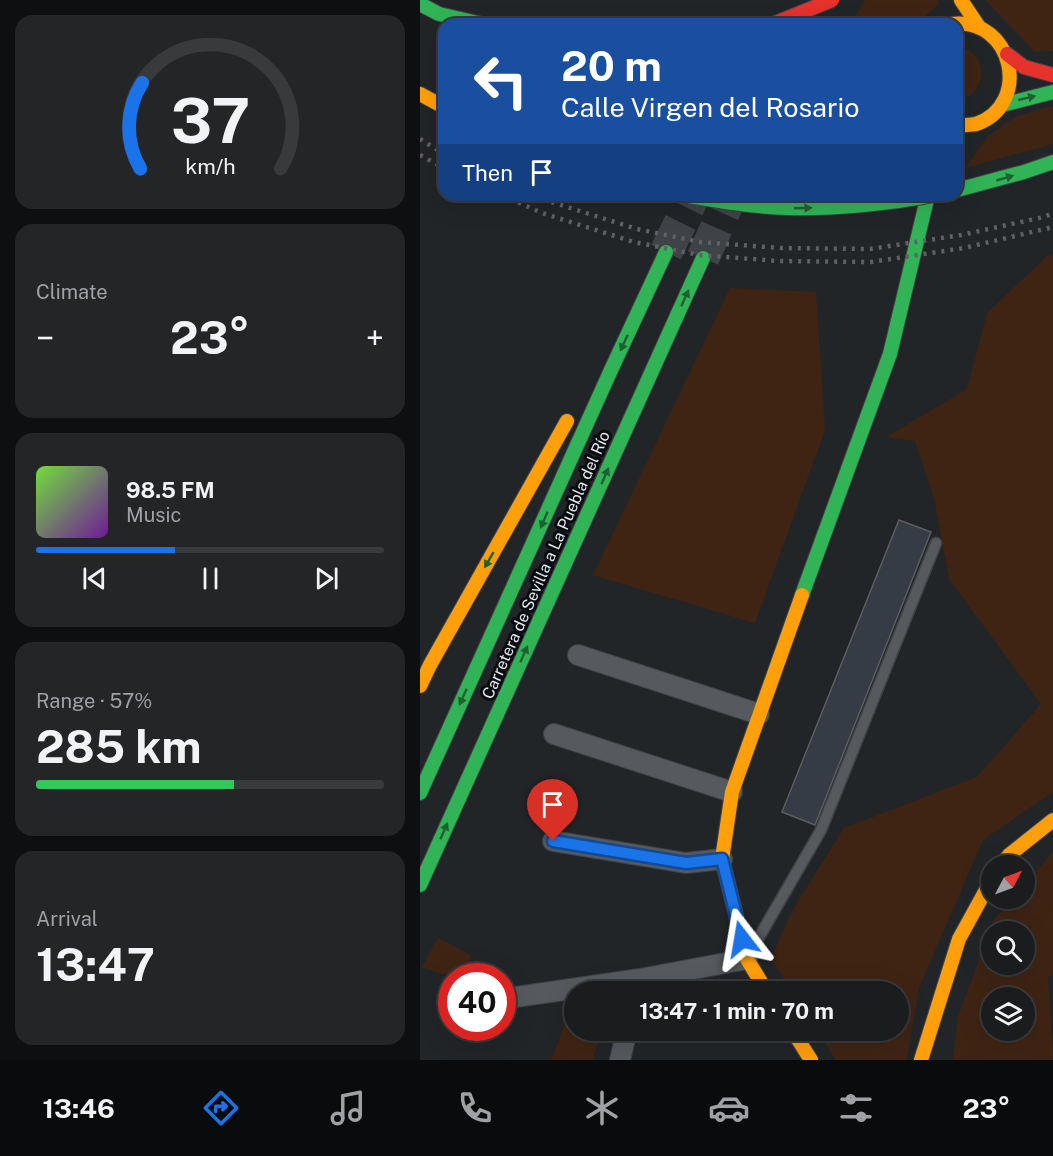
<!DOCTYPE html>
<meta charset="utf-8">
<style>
body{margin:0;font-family:"Public Sans",sans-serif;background:#232527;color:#f1f3f6;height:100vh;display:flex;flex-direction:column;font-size:22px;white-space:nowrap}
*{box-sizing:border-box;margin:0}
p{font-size:20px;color:#9fa1a4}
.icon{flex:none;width:33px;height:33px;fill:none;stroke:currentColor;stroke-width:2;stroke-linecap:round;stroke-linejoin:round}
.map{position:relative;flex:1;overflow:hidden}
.sheet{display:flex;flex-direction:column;gap:15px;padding:15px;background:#0e0f10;width:420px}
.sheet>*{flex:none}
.banner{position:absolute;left:18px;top:18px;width:525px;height:183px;border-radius:18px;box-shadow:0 6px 24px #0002,0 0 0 2px #383a3c;background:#1a4fa0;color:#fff;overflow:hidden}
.needle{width:39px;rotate:49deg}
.fabs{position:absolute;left:561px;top:855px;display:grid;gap:12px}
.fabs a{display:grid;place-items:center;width:54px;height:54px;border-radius:50%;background:#1a1c1e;box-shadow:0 6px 24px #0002,0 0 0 2px #383a3c;font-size:30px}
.speed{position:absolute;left:18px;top:963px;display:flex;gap:12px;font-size:30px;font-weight:700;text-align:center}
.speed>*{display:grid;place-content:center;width:78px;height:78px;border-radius:50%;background:#1a1c1e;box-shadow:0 6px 24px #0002,0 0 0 2px #383a3c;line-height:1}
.speed .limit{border:9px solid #d22;background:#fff;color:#111}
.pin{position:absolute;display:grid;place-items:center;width:51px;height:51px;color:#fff;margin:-62px -26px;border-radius:50% 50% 50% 0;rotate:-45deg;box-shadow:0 0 6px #0007}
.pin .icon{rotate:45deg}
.me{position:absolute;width:66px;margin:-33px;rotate:346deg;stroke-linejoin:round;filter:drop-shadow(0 0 4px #0008)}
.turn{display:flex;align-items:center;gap:21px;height:126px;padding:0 24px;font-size:27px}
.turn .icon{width:78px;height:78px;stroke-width:2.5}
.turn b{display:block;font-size:42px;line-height:51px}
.then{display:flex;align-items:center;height:57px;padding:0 24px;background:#0003;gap:12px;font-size:22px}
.big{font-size:45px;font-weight:700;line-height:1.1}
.sheet .card{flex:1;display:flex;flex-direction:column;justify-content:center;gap:9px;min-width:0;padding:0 21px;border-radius:18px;background:#232527}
.sheet .dial{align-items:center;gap:0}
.dial svg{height:156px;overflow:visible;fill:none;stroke:#383a3c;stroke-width:7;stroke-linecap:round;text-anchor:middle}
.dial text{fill:#f1f3f6;stroke:none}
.song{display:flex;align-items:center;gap:18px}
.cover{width:72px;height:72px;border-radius:9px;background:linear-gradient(135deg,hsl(100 70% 55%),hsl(280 70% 35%))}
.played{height:6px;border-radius:3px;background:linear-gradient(90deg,#1a73e8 40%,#383a3c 40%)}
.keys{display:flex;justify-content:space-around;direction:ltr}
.heat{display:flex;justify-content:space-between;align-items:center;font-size:33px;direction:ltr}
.charge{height:9px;border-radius:4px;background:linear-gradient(90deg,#34c759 57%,#383a3c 0)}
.trip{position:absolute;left:144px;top:981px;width:345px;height:60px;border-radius:30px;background:#1a1c1e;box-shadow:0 6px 24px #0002,0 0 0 2px #383a3c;font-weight:700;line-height:60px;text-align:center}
.tabs{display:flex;height:96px;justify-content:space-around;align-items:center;background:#0a0b0c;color:#9fa1a4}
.tabs .icon{width:42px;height:42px}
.tabs .active{color:#1a73e8}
.tabs b{font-size:27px;color:#f1f3f6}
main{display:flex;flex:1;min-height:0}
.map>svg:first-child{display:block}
.green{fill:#3f2414;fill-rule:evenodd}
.building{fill:#353c45;stroke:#5b5d60;stroke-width:1.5}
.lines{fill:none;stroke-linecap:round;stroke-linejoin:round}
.highway-tunnel{stroke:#3f4246;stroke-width:33;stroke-dasharray:33 16;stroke-linecap:butt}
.lane-casing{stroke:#3f4245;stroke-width:13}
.street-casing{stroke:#3f4245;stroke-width:22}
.fast-casing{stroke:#3f4245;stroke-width:16}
.slow-casing{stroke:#3f4245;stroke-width:16}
.jam-casing{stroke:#3f4245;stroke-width:16}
.lane{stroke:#56595d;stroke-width:10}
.street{stroke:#56595d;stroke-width:20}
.fast{stroke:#30b455;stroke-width:14}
.slow{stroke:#ff9f0a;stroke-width:14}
.jam{stroke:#e5322d;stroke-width:14}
.rail{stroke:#5f6164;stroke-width:4.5;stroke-dasharray:3 6;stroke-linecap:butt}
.fast-bridge-casing{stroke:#3f4245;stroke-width:16;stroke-linecap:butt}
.jam-bridge-casing{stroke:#3f4245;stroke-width:16;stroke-linecap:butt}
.fast-bridge{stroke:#30b455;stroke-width:14}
.jam-bridge{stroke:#e5322d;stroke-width:14}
.oneway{fill:#1d6032}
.route-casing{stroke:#114b97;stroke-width:15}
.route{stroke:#1a73e8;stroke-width:10}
.labels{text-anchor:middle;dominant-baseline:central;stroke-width:6;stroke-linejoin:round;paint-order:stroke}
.street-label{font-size:16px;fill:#e5e9ef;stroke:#0a0d10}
</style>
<main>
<section class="sheet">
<div class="card dial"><svg viewBox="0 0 100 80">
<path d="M14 69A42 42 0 1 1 86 69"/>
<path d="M14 69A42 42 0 0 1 15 25" stroke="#1a73e8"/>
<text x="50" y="56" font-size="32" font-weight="700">37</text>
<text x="50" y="72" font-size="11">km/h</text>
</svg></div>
<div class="card"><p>Climate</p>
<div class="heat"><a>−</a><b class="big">23°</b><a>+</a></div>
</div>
<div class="card">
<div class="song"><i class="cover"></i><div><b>98.5 FM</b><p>Music</p></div></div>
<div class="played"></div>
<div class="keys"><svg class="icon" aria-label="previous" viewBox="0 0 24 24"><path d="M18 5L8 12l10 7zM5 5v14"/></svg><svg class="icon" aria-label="pause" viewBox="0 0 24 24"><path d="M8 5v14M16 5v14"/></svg><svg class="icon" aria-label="next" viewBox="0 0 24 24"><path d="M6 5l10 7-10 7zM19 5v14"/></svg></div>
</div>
<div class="card"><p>Range · 57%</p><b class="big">285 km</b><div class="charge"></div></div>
<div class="card"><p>Arrival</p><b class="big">13:47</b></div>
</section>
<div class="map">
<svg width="633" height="1060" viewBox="0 0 633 1060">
<rect width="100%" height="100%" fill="#222528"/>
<g class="green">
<polygon points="445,0 518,0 519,4 495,24 431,24"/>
<polygon points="565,0 633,0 633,51 615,52"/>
<path d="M537,47C541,48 548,49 551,52C570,66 561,99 537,99Z"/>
<polygon points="627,107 633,107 633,144 545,168 568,136 595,117"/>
<polygon points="633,254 633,792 563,840 499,988 487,1060 416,1060 397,1031 478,1030 478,992 372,991 351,959 373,909 424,828 557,777 621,704 529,579 514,498 495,441 466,437 547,389 567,313 627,256"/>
<polygon points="310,288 396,292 405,430 335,623 173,575"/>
<path d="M633,852V973L628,978L633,1060H533L538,1017L574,919L592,899L604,898L605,885ZM572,932H604V964H572ZM572,998H604V1030H572Z"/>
<polygon points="18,938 51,955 44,976 22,974 2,967"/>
<polygon points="145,1024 154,1028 154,1030 160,1031 179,1038 173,1060 131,1060"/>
</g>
<polygon class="building" points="479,520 511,532 395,825 362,812"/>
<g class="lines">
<g class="highway-tunnel">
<polyline points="246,252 274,195"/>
<polyline points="283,258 311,195"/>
</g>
<g class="lane-casing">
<polyline id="lane" points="331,951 401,830 516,543"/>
</g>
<g class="street-casing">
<g id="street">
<polyline points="158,655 339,714"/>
<polyline points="134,734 312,792"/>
<polyline points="133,841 266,863 302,859"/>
<polyline points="82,999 220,979 327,959"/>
<polyline points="200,1060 207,1030"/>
</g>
</g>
<g class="fast-casing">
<g id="fast">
<polyline points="0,4 19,14 62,24"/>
<polyline points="582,105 633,92"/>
<polyline points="537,190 604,172 633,162"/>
<polyline points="382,595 470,354 508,195"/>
<polyline points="0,793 191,370 246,252"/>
<polyline points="0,885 283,258"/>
</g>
</g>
<g class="slow-casing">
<g id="slow">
<polyline points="541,0 559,27"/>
<path d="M532,24C594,17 612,105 556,124C550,125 543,125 537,126"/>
<polyline points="0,94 24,107"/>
<polyline points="0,686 10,665 147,421"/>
<polyline points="581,866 589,855 633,820"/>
<polyline points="347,992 327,959 302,859 312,792 382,595"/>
<polyline points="372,1030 391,1060"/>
<polyline points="501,1060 539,939 572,879"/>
</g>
</g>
<g class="jam-casing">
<polyline id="jam" points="587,54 604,67 633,75"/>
</g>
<use href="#lane" class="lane"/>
<use href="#street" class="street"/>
<use href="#fast" class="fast"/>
<use href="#slow" class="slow"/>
<use href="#jam" class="jam"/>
<g class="rail">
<polyline points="0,139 24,154"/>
<polyline points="0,155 24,168"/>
<polyline points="82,195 122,213 214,242 279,255 359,261 451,262 544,248 633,227"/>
<polyline points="115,195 128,201 217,229 280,242 360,248 450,249 541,235 624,217 633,213"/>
</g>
<g class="fast-bridge-casing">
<path id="fast-bridge" d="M263,195C298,201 333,207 368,208C413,209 470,204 514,195"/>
</g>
<g class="jam-bridge-casing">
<polyline id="jam-bridge" points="353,24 412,0"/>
</g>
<use href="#fast-bridge" class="fast-bridge"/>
<use href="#jam-bridge" class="jam-bridge"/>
</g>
<defs><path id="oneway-solid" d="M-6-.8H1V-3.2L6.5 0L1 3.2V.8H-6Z" transform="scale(1.5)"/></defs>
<g class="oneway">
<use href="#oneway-solid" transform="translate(607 98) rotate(-13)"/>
<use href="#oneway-solid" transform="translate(585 178) rotate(-16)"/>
<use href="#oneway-solid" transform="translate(383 208) rotate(-2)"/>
<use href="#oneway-solid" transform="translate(265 298) rotate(-66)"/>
<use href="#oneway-solid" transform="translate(204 343) rotate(115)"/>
<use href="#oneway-solid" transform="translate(185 476) rotate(-66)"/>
<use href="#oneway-solid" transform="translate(124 520) rotate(114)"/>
<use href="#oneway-solid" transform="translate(69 560) rotate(120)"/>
<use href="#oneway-solid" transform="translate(104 654) rotate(-66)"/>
<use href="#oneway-solid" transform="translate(43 697) rotate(114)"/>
<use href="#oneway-solid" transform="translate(24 831) rotate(-66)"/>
</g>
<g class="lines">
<g class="route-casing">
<polyline id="route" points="133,841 266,863 302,859 322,939"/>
</g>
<use href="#route" class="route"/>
</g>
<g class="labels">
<g class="street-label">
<text transform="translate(126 565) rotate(-66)">Carretera de Sevilla a La Puebla del Río</text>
</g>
</g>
</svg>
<div class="fabs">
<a><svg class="needle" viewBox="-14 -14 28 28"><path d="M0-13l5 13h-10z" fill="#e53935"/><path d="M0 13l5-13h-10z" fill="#9fa1a4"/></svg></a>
<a><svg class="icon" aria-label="search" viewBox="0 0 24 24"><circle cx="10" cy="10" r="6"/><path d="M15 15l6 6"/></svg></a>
<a><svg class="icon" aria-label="layers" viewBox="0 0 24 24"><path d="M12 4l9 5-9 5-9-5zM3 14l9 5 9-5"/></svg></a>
</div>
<div class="speed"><div class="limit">40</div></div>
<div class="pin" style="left:133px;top:841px;background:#d93025"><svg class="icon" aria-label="arrive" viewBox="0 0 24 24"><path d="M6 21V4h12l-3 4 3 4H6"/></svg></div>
<svg class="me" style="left:322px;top:939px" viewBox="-20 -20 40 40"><path d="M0-17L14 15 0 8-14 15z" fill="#1a73e8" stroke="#fff" stroke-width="4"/></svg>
<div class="trip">13:47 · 1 min · 70 m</div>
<div class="banner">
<div class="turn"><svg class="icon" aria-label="left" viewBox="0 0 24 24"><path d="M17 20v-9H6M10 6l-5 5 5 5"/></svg><div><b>20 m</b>Calle Virgen del Rosario</div></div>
<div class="then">Then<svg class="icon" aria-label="arrive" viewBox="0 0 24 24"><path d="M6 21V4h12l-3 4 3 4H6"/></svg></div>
</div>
</div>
</main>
<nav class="tabs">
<b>13:46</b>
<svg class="icon active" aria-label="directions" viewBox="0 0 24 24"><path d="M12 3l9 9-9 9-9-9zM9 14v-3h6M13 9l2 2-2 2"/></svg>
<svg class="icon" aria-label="music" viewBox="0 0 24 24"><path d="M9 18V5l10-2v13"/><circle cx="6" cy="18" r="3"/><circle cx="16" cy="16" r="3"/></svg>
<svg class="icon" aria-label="phone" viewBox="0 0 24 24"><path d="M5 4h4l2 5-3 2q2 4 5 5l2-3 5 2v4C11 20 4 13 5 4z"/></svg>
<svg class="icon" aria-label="climate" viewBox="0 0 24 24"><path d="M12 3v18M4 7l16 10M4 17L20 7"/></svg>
<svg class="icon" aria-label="car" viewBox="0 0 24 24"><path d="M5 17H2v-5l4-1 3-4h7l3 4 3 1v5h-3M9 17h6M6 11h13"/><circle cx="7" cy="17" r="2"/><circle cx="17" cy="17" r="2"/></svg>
<svg class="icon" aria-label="filters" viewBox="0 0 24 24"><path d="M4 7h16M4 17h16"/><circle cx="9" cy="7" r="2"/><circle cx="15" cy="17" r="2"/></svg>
<b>23°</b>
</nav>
